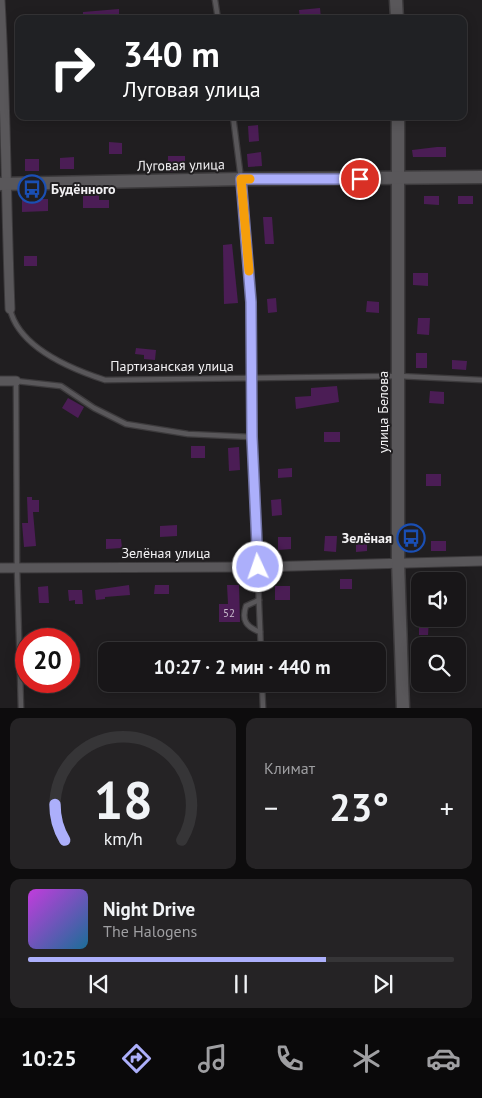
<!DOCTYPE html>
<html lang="ru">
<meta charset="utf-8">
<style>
body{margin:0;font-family:"PT Sans",sans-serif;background:#252325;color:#f1f3f6;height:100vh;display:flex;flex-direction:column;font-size:19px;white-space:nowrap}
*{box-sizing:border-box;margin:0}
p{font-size:16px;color:#9f9fa2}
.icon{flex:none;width:28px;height:28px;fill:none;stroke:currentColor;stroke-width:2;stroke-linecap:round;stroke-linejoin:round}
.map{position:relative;height:708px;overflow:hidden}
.drawer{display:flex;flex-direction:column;gap:10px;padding:10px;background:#0d0c0d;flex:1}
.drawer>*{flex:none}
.guide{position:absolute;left:15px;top:15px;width:452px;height:105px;border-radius:10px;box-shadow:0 2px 12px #0003,0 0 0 1px #363537;background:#202124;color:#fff;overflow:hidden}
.controls{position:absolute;left:411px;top:572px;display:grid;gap:10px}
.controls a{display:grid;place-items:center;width:55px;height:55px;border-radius:10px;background:#181618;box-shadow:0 2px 12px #0003,0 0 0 1px #363537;font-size:25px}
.speed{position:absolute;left:15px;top:628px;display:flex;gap:10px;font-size:25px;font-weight:700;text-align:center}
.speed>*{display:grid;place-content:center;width:65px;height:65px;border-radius:50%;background:#181618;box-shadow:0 2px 12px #0003,0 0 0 1px #363537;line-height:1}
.speed .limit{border:8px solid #d22;background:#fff;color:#111}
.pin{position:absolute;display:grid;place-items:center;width:42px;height:42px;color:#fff;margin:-21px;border:2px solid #fff;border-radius:50%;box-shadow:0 1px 5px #0007}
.me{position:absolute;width:55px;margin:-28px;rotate:357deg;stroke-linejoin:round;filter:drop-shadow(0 0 4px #0008)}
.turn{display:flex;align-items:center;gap:18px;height:105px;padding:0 25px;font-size:22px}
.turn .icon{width:65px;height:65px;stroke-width:2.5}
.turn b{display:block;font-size:35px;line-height:42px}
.big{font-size:38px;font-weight:600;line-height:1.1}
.drawer .card{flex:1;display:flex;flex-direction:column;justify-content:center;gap:8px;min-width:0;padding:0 18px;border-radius:10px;background:#252325}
.drawer .dial{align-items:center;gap:0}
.dial svg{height:130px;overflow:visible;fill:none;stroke:#363537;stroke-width:7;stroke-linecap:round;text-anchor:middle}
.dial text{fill:#f1f3f6;stroke:none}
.song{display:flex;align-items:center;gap:15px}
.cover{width:60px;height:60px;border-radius:8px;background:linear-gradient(135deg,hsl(290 70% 55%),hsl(200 70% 35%))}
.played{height:5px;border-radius:2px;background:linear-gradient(90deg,#acaffb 70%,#363537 70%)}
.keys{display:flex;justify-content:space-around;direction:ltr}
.heat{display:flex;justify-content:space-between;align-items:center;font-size:28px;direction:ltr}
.drawer .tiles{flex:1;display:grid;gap:10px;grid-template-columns:1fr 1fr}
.card:last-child{grid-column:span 2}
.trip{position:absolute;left:98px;top:642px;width:288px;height:50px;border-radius:10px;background:#181618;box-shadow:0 2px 12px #0003,0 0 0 1px #363537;font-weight:600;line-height:50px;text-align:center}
.menu{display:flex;height:80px;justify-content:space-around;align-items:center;background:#0a090a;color:#9f9fa2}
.menu .icon{width:35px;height:35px}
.menu .current{color:#acaffb}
.menu b{font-size:22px;color:#f1f3f6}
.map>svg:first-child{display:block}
.building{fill:#4b1d55}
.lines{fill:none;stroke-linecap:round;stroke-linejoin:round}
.lane-casing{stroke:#3d3b3d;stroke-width:7}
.street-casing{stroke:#3d3b3d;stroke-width:11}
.secondary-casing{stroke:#3d3b3d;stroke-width:15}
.lane{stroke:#59575a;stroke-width:4.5}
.street{stroke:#59575a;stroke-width:9}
.secondary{stroke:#59575a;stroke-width:12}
.route-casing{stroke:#7072a3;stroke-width:12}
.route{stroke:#acaffb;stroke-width:9}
.slow{stroke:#f59e0b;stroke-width:9}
.labels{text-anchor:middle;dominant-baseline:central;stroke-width:4;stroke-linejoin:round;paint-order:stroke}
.number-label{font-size:11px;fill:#c8bccc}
.street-label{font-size:14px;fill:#f2f1f3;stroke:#201e20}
.poi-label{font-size:14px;font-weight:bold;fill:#f2f1f3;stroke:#201e20;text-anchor:start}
</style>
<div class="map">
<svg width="482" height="708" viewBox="0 0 482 708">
<rect width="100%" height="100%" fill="#201e20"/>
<g class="building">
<polygon points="320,8 321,18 300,19 299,10"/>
<polygon points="119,9 119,19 83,19 83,12"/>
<polygon points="258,125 259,141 249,142 248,126"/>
<polygon points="109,142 122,143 122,154 109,154"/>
<polygon points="437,147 446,147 446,157 413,157 412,150"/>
<polygon points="261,152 262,166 248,167 247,154"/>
<polygon points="168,156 185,156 185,171 168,172"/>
<polygon points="74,157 74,169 60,169 60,158"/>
<rect x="25" y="159" width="14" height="12"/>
<polygon points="83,195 99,195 99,200 109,200 109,208 83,208"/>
<polygon points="424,196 439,196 439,205 424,204"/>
<rect x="458" y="196" width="15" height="8"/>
<polygon points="22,199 48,199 48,211 22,212"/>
<polygon points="263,217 272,217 274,244 265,244"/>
<polygon points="232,244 238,303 224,304 223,245"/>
<rect x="24" y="256" width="13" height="10"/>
<polygon points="413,273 428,273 428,286 413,285"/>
<polygon points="276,298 277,312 268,313 267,299"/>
<polygon points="367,301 379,302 379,313 366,312"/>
<polygon points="418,318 430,318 429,335 417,334"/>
<polygon points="136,348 156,350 155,360 144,359 144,355 135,354"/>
<rect x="416" y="353" width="11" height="15"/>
<polygon points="452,360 467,361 466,370 452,369"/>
<polygon points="337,386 339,402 296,409 295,397 311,396 311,388"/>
<polygon points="430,391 444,392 444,404 429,403"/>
<polygon points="68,398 84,407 78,418 62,408"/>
<rect x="324" y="432" width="16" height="10"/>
<rect x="191" y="446" width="14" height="12"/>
<polygon points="239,447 240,470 229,471 228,448"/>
<polygon points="292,468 292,477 278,478 278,469"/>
<rect x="426" y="474" width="15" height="12"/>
<polygon points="27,497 32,497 32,500 39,500 39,512 33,512 36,546 24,547 22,523 28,523"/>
<polygon points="281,499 282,515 272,516 271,500"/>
<polygon points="177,525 177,536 160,537 160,526"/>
<polygon points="325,536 337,536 336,552 324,551"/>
<polygon points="367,536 367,551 356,552 356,537"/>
<polygon points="278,537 291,537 291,549 278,550"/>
<polygon points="106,539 121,539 122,548 106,549"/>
<rect x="431" y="541" width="15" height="10"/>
<rect x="340" y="579" width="12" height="10"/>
<polygon points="129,585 130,595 105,597 105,599 96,600 95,590"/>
<polygon points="155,585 169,585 169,594 154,594"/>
<polygon points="227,585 239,585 240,622 219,622 219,604 228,604"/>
<polygon points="48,586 49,603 39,603 38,587"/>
<rect x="275" y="586" width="15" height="14"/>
<polygon points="68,590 82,590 83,604 75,604 75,600 69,601"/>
<polygon points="419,619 429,620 428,635 419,635"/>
<polygon points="376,645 381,645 383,675 376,675"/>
</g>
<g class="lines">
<g class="lane-casing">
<g id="lane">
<polyline points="215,0 218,19"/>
<polyline points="233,116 241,179 251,301 252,437 261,651"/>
<path d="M10,309C19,348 71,369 105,380L398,376L482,380"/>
<path d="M259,600L246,606C241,621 247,627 260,632"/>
<polyline points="262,684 263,708"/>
<polyline points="21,708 17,568 16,381 61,386 94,408 126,424 188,434 252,437"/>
</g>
</g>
<g class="street-casing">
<g id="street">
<path d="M0,0C6,103 6,206 10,309"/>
<polyline points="0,381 16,381"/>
<polyline points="0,568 258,567 482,561"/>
</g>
</g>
<g class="secondary-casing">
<g id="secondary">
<polyline points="396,0 397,19"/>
<polyline points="398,116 398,561 403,708"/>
<polyline points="0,184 241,179 482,177"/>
</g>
</g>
<use href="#lane" class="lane"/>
<use href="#street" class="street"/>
<use href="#secondary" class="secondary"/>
</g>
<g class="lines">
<g class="route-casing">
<polyline id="route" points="258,567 252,437 251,302 241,179 360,179"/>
</g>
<use href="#route" class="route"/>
<polyline class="slow" points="249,271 241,179 250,179"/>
</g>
<defs>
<g id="bus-ring" transform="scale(1.4375)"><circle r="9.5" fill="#201e20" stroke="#1a4fb4" stroke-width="1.5"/><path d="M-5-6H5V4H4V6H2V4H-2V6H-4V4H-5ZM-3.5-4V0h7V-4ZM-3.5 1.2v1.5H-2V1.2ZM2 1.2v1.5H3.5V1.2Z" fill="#1a4fb4"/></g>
</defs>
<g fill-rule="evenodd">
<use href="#bus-ring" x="32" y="189"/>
<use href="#bus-ring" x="411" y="538"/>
</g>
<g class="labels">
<g class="number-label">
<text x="229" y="613">52</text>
</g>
<g class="street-label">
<text transform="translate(181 165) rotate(-1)">Луговая улица</text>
<text x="172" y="366">Партизанская улица</text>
<text transform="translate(383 412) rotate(-90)">улица Белова</text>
<text x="166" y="553">Зелёная улица</text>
</g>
<g class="poi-label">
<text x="51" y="189">Будённого</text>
<text x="392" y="538" text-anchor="end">Зелёная</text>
</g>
</g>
</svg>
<div class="controls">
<a><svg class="icon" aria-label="sound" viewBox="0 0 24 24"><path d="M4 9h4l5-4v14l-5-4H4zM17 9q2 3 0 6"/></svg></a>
<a><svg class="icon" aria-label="search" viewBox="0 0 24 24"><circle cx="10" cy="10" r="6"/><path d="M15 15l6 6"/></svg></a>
</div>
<div class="speed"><div class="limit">20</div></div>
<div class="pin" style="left:360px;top:179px;background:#d93025"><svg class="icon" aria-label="arrive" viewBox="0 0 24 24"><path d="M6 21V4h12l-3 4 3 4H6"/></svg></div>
<svg class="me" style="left:258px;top:567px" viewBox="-20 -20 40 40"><circle r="17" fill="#acaffb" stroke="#fff" stroke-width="3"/><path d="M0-11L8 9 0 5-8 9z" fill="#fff"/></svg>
<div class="trip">10:27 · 2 мин · 440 m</div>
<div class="guide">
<div class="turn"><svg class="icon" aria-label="right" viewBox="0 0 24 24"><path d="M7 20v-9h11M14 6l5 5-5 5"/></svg><div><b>340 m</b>Луговая улица</div></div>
</div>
</div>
<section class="drawer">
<div class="tiles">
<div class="card dial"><svg viewBox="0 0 100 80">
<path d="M14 69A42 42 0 1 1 86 69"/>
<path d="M14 69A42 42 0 0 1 8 47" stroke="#acaffb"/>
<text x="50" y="56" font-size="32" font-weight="700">18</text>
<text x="50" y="72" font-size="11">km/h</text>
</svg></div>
<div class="card"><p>Климат</p>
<div class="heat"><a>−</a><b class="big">23°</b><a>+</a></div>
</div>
<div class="card">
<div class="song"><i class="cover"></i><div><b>Night Drive</b><p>The Halogens</p></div></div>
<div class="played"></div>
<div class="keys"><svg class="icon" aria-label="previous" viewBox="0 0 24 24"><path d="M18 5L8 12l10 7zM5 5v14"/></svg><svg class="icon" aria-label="pause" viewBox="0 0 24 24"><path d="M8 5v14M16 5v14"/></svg><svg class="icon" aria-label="next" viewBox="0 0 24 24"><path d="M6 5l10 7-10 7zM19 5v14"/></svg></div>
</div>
</div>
</section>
<nav class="menu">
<b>10:25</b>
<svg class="icon current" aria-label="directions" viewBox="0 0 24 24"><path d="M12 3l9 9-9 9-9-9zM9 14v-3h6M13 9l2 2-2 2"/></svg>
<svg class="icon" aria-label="music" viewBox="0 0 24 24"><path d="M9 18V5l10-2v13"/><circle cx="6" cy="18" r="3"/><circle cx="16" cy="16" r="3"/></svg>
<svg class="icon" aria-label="phone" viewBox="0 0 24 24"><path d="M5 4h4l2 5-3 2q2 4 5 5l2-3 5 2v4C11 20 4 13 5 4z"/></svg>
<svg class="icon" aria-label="climate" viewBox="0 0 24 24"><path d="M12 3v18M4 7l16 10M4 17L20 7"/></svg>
<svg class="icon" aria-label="car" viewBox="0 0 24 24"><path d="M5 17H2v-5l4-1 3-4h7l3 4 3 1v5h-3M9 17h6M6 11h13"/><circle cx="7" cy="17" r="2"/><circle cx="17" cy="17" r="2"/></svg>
</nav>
